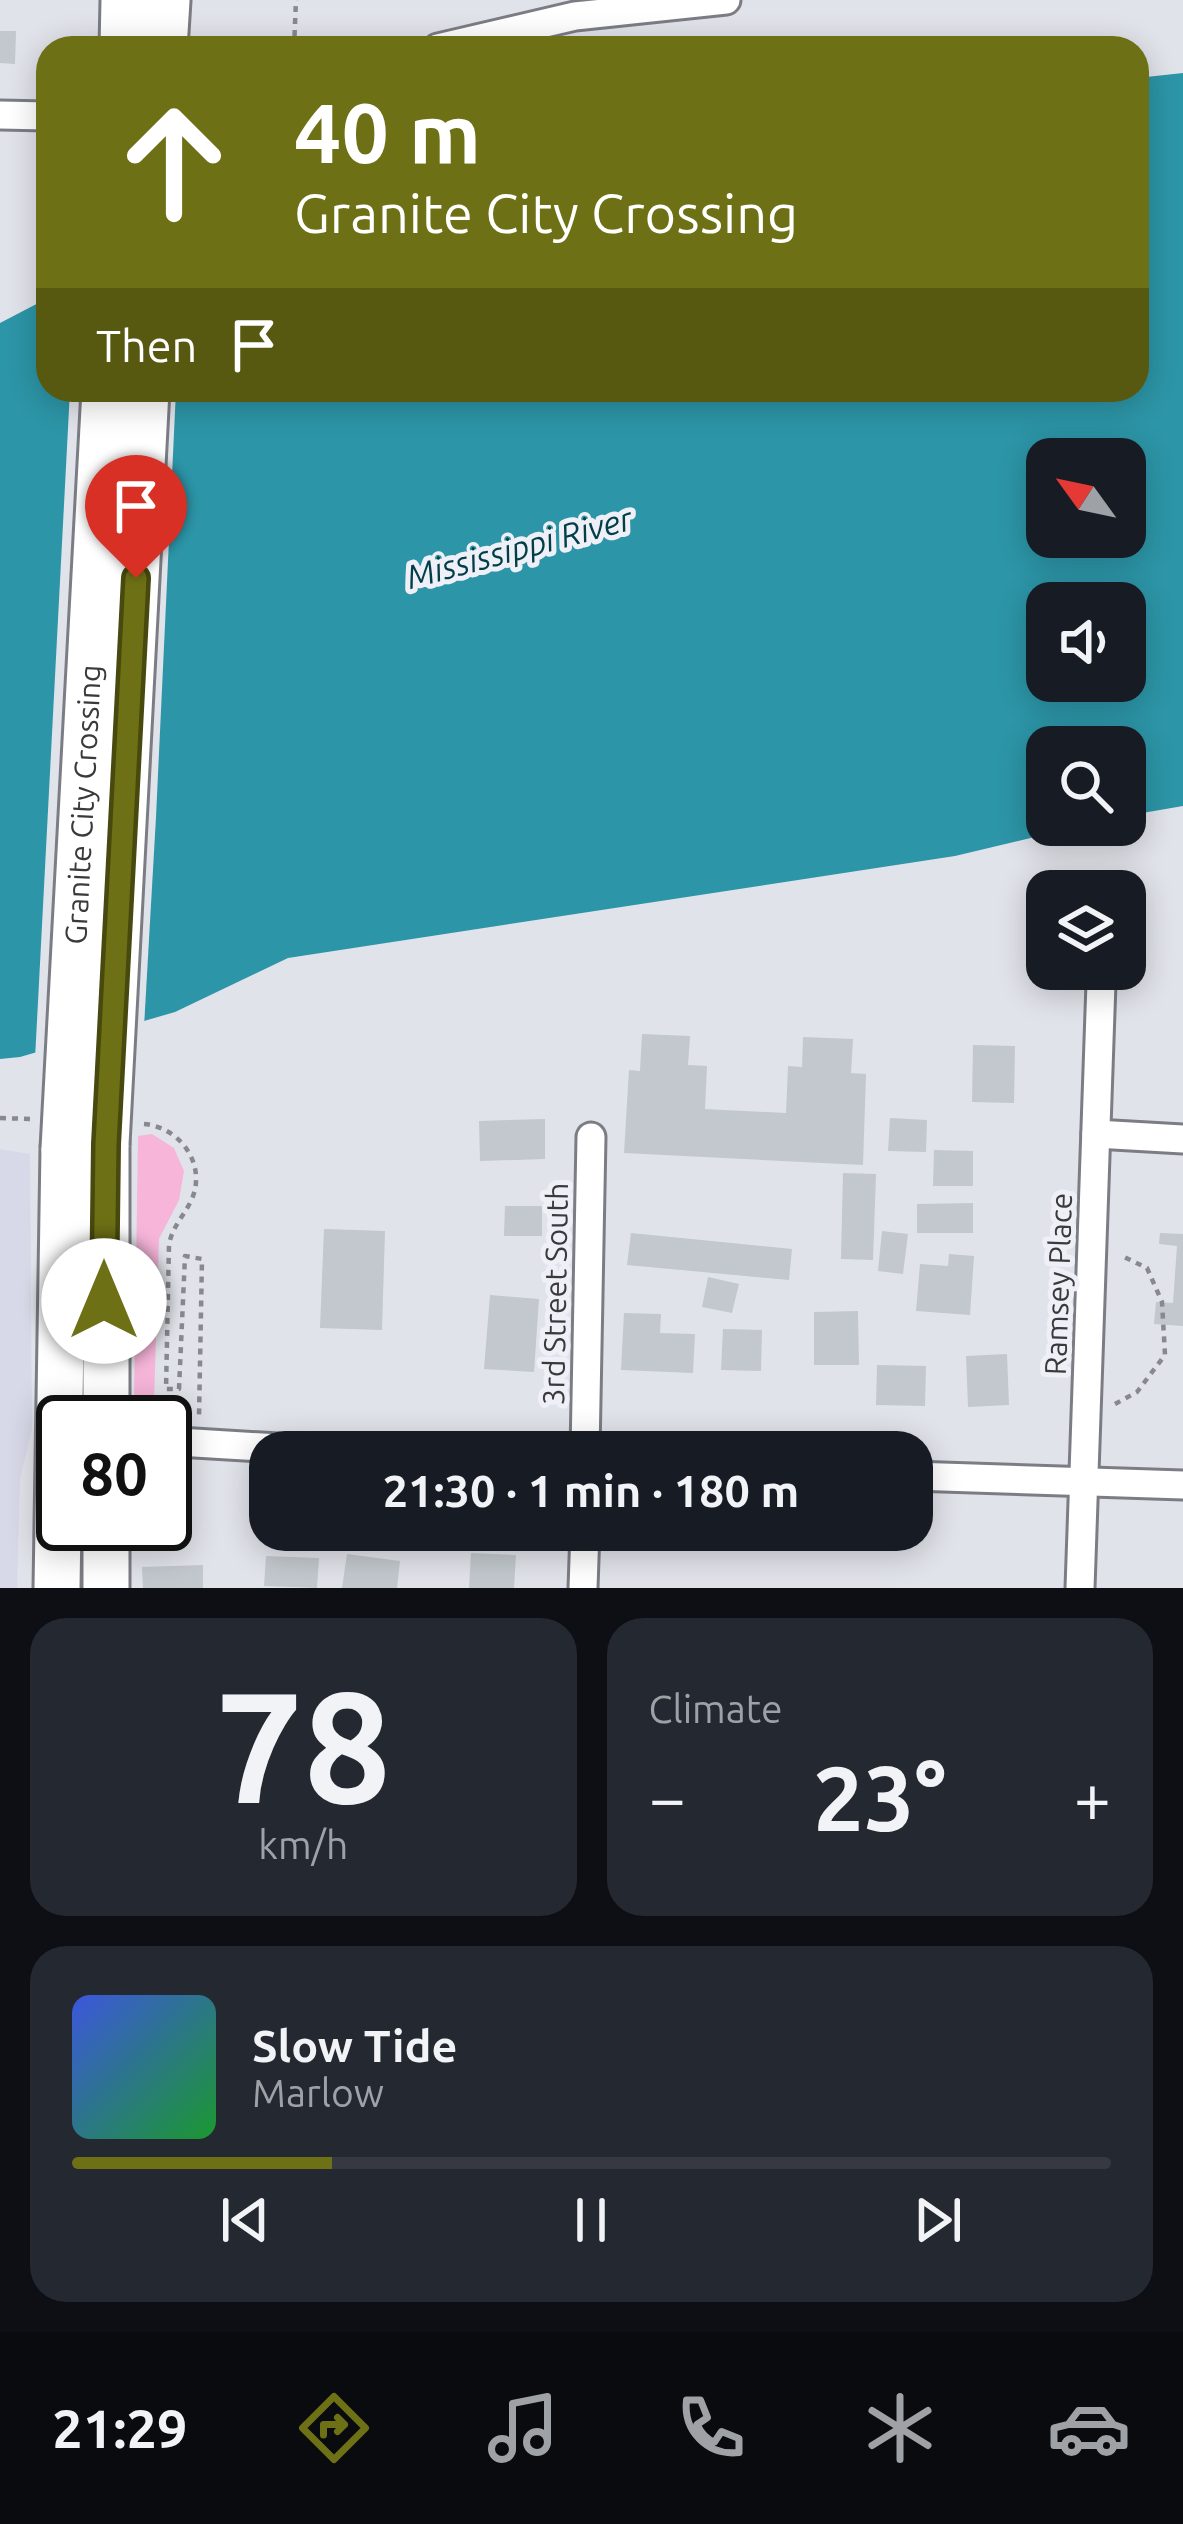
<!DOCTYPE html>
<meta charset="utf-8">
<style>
body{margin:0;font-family:Ubuntu,sans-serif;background:#242831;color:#f1f3f6;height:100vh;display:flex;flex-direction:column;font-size:45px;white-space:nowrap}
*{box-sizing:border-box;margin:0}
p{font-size:39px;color:#9ea1a6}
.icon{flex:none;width:66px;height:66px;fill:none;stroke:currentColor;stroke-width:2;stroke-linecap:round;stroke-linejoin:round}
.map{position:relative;height:1588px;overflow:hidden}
.panel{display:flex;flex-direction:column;gap:30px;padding:30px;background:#0d0f14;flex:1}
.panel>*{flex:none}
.top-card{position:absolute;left:36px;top:36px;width:1113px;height:366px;border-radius:36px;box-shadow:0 6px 30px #0003;background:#6d7015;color:#fff;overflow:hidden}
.needle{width:78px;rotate:303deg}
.buttons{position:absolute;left:1026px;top:438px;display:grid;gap:24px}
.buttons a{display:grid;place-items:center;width:120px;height:120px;border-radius:24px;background:#171b24;box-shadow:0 6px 30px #0003;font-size:60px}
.speed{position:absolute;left:36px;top:1395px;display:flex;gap:24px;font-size:60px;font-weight:700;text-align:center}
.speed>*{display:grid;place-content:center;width:156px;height:156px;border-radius:50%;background:#171b24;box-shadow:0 6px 30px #0003;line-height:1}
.speed .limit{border:6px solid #111;border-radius:18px;background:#fff;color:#111}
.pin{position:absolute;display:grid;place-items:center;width:102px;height:102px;color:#fff;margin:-123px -51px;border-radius:50% 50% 50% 0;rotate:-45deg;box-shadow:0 0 12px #0007}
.pin .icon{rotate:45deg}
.me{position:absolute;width:132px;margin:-66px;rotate:0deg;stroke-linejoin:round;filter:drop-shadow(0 0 9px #0008)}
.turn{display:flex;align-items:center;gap:42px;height:252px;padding:0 60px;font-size:54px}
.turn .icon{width:156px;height:156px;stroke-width:2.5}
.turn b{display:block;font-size:84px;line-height:102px}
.then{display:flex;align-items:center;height:114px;padding:0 60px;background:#0003;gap:24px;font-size:45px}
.big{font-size:90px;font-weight:700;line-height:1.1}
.panel .tile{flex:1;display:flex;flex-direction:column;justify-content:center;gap:18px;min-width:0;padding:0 42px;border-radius:36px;background:#242831}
.panel .dial{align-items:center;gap:0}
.dial b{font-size:156px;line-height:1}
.song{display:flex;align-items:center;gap:36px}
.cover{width:144px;height:144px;border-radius:18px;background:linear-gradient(135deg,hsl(230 70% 55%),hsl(130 70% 35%))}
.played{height:12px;border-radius:6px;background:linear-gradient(90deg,#6d7015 25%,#363941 25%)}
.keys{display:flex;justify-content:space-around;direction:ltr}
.heat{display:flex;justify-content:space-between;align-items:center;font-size:66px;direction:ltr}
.panel .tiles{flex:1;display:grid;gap:30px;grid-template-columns:1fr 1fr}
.tile:last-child{grid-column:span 2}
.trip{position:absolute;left:249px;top:1431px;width:684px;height:120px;border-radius:36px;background:#171b24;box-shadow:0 6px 30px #0003;font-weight:700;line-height:120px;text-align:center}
.dock{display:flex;height:192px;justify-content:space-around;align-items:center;background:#090b0e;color:#9ea1a6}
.dock .icon{width:84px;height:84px}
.dock .on{color:#6d7015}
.dock b{font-size:54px;color:#f1f3f6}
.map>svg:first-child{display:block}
.built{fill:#d7d9e8}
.green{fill:#f6b5d9}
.water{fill:#2c95a7;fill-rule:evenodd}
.pier{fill:#e1e3ea}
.building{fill:#c2c8cd}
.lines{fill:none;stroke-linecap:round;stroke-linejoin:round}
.minor-casing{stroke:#7c7d84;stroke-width:33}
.trunk-casing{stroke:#7c7d84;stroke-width:51}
.path{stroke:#88898e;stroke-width:4.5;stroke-dasharray:6 6;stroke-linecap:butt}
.minor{stroke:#fff;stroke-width:27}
.trunk{stroke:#fff;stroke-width:45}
.trunk-bridge-casing{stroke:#7c7d84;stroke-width:51;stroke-linecap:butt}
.trunk-bridge{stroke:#fff;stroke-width:45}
.route-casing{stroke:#47490e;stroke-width:30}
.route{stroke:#6d7015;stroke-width:21}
.labels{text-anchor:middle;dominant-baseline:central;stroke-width:10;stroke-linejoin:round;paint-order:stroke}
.street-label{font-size:30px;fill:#3a3a3d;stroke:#eff0f7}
.water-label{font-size:33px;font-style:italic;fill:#003e48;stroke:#eff0f7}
</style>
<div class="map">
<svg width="1183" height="1588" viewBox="0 0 1183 1588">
<rect width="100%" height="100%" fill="#e1e3ea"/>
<polygon class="built" points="0,1149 30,1154 32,1429 20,1479 17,1588 0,1588"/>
<polygon class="green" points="152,1134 174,1148 184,1171 179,1200 159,1239 154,1402 134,1403 138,1136"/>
<path class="water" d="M1183,73V806L1125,816V747H1047V825H1085L955,856L288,958L175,1012L20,1057L0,1059V323L48,298V390H1137V78ZM1047,459H1125V537H1047ZM1047,603H1125V681H1047Z"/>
<polygon class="pier" points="70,390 176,390 156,817 144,1027 35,1059"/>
<g class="building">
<polygon points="0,31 16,31 15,64 0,63"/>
<polygon points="642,1034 690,1036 688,1065 707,1066 705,1109 786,1113 788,1066 802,1067 803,1037 853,1039 851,1073 866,1074 863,1165 624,1153 629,1070 640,1071"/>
<polygon points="973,1045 1015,1046 1014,1103 972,1102"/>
<polygon points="890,1118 927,1120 926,1152 888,1151"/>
<polygon points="545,1119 545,1159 480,1161 479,1121"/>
<polygon points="934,1150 973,1151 973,1186 933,1186"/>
<polygon points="843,1173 876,1174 873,1260 841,1259"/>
<polygon points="973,1203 973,1233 917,1233 917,1204"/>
<polygon points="505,1206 542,1206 542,1236 504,1236"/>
<polygon points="324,1229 385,1231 382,1330 320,1328"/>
<polygon points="882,1231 908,1234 903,1274 878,1271"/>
<polygon points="631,1233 792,1249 789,1280 627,1265"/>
<polygon points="1160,1233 1183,1234 1183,1326 1154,1324 1156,1302 1173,1303 1177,1246 1159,1244"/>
<polygon points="949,1254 974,1256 970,1315 916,1311 920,1264 948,1266"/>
<polygon points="708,1277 739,1284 732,1313 702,1307"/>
<polygon points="490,1295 539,1299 534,1372 484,1369"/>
<polygon points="858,1311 859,1365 814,1365 814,1312"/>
<polygon points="624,1313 661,1314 660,1333 695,1334 693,1373 621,1370"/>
<polygon points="723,1329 762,1330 761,1371 721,1370"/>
<polygon points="1007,1354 1009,1405 968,1407 966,1356"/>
<polygon points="877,1365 926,1366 925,1406 876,1405"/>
<polygon points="471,1553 516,1555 514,1588 469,1588"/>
<polygon points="347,1554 400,1561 397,1588 342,1588"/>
<polygon points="266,1556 319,1558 317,1588 264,1586"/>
<polygon points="203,1565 203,1588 143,1588 142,1567"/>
</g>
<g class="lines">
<g class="minor-casing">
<g id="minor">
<polyline points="438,48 575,16 726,0"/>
<polyline points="0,115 48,116"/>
<polyline points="1096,1134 1183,1139"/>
<polyline points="178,1442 345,1452"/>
<polyline points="585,1452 591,1137"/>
<polyline points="912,1476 1183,1485"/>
<polyline points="583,1588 585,1530"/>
<polyline points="1080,1588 1101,983"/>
</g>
</g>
<g class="trunk-casing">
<g id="trunk">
<polyline points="123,48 124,0"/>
<polyline points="164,48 167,0"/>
<polyline points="106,1144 106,1422"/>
<polyline points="106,1524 106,1588"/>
<polyline points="57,1588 64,1149"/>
</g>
</g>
<g class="path">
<polyline points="294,48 296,0"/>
<polyline points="0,1118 30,1119"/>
<path d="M144,1124C180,1127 208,1165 191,1201C183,1217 173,1226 169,1244L166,1389H179L185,1256L202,1259L199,1417"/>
<polyline points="1115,1404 1137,1392 1165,1355 1162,1302 1147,1268 1120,1255"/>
<polyline points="138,1415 169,1415"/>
</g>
<use href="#minor" class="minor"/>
<use href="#trunk" class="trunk"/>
<g class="trunk-bridge-casing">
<g id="trunk-bridge">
<polyline points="106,1144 146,390"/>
<path id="s1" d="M64,1149L105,390"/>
</g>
</g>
<use href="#trunk-bridge" class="trunk-bridge"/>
</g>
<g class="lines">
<g class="route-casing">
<polyline id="route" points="104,1301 106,1144 136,578"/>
</g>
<use href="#route" class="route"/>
</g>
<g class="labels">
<g class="street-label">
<text stroke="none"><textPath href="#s1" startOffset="345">Granite City Crossing</textPath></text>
<text transform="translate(1058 1284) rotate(-88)">Ramsey Place</text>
<text transform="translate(555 1294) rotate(-89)">3rd Street South</text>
</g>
<g class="water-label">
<text transform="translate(519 547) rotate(-15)">Mississippi River</text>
</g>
</g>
</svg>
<div class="buttons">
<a><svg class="needle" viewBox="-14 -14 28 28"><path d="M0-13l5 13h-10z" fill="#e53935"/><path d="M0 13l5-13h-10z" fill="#9ea1a6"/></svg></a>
<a><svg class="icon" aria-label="sound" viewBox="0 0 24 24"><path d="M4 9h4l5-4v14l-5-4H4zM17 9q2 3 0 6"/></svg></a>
<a><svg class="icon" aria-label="search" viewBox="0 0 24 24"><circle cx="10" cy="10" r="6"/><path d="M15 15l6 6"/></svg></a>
<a><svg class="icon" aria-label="layers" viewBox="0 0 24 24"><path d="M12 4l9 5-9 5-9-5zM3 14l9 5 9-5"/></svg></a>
</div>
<div class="speed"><div class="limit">80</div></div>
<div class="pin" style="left:136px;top:578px;background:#d93025"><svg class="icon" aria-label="arrive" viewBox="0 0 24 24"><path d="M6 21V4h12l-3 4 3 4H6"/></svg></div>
<svg class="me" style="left:104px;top:1301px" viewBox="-20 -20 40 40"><circle r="19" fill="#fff"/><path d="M0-13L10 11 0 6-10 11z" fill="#6d7015"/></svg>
<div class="trip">21:30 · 1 min · 180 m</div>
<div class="top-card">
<div class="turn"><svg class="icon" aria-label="ahead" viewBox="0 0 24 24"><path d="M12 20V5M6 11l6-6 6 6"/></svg><div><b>40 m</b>Granite City Crossing</div></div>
<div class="then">Then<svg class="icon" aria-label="arrive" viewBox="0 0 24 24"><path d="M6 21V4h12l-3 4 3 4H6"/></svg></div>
</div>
</div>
<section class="panel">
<div class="tiles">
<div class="tile dial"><b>78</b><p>km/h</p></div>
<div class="tile"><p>Climate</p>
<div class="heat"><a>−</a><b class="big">23°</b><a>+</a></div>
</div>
<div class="tile">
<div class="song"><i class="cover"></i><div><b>Slow Tide</b><p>Marlow</p></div></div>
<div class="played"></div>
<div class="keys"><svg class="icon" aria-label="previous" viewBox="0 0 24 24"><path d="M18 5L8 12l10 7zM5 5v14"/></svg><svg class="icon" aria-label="pause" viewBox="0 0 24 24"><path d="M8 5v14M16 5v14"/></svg><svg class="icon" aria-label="next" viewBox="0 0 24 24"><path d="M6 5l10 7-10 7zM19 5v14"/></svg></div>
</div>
</div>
</section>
<nav class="dock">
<b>21:29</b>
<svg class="icon on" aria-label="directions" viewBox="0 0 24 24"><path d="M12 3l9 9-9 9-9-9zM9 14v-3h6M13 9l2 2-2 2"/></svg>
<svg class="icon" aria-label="music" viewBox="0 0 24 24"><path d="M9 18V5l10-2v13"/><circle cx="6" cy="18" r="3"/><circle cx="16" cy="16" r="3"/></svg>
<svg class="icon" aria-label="phone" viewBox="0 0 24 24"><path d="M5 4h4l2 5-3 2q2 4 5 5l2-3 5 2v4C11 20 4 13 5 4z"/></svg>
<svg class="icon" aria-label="climate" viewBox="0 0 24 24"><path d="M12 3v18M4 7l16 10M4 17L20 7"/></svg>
<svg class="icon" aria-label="car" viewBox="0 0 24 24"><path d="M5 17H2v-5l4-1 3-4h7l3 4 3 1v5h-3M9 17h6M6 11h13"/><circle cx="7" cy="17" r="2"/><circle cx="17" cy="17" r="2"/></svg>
</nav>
